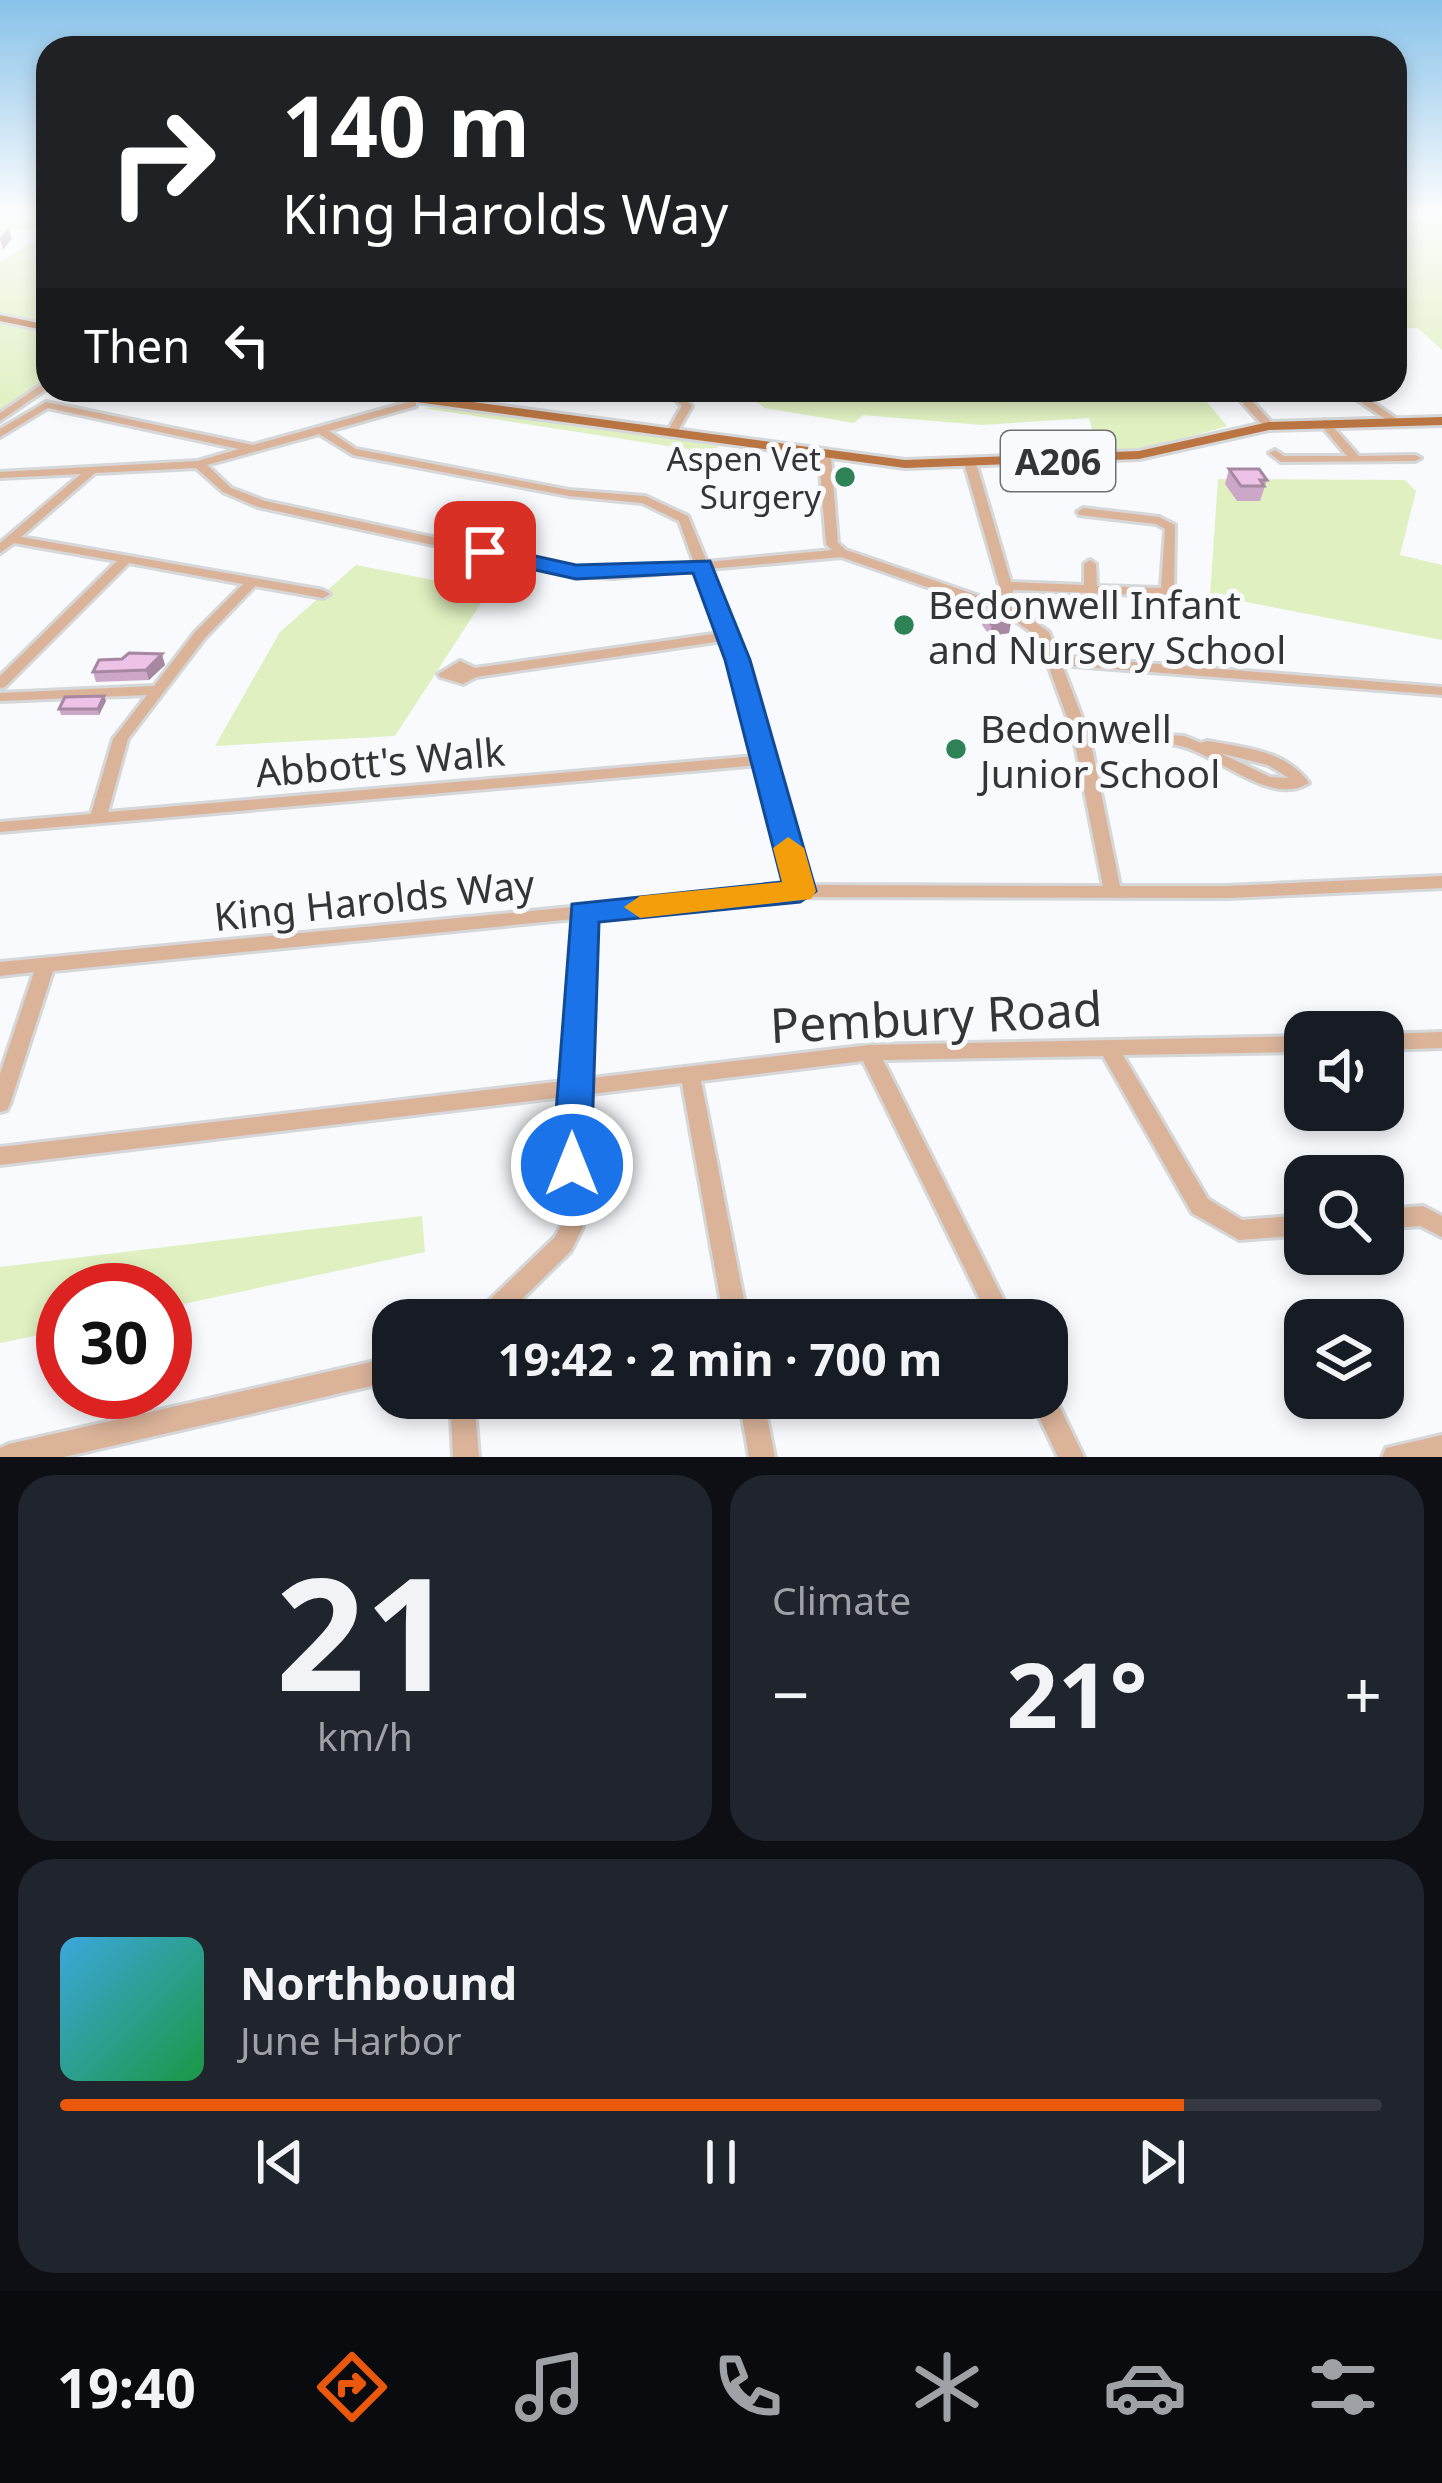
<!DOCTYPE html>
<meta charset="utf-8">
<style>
body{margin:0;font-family:"Noto Sans",sans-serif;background:#20242c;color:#f1f3f6;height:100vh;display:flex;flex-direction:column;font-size:45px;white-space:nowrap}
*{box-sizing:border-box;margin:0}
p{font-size:39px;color:#9ea1a6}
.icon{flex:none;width:66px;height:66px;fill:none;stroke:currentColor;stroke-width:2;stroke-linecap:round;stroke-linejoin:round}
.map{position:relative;height:1457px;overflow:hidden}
.drawer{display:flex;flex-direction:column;gap:18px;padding:18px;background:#0d0f14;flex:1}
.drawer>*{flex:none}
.guide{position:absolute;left:36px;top:36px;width:1371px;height:366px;border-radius:36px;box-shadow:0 6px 18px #0003;background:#202124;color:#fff;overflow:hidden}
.controls{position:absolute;left:1284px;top:1011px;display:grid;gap:24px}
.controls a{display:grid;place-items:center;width:120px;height:120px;border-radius:24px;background:#171b24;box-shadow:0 6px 18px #0003;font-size:60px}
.speed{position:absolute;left:36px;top:1263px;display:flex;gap:24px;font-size:60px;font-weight:700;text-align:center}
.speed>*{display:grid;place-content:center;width:156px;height:156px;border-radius:50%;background:#171b24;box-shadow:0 6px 18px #0003;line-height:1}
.speed .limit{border:18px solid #d22;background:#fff;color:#111}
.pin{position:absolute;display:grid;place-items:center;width:102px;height:102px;color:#fff;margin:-51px;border-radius:24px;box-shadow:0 6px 18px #0006}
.me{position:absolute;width:132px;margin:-66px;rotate:0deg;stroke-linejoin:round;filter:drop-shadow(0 0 9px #0008)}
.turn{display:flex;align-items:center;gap:42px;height:252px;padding:0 48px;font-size:54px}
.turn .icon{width:156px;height:156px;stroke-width:2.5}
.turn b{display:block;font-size:84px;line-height:102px}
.then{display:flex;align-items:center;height:114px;padding:0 48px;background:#0003;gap:24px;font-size:45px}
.big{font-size:90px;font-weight:700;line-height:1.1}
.drawer .widget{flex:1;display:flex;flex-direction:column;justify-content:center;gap:18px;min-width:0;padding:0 42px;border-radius:36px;background:#20242c}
.drawer .dial{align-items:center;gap:0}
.dial b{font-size:156px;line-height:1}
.song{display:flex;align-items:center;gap:36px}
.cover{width:144px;height:144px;border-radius:18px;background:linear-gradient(135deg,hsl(200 70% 55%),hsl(140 70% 35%))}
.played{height:12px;border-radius:6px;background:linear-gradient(90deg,#ea580c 85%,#363941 85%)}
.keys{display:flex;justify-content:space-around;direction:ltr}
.heat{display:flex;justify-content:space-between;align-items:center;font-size:66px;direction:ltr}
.drawer .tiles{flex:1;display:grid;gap:18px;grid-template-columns:1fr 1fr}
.widget:last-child{grid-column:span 2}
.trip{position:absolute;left:372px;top:1299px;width:696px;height:120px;border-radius:36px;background:#171b24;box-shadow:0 6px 18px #0003;font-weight:700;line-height:120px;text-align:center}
.tabs{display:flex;height:192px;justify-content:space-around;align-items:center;background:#090b0e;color:#9ea1a6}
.tabs .icon{width:84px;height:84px}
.tabs .current{color:#ea580c}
.tabs b{font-size:54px;color:#f1f3f6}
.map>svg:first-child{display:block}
.green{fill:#e0f0c0}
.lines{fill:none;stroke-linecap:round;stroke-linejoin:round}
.minor-casing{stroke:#d5d7d9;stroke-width:6}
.major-casing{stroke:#d5d7d9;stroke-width:6}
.minor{fill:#dab399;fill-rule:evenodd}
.major{fill:#ba7542;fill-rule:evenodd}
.wall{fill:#cda7c7}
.shaded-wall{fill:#a788a2}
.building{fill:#eec2e7;stroke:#a788a2;stroke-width:3}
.route{fill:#1a73e8;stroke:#114b97;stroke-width:3}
.slow{fill:#f59e0b}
.poi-dot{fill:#2d8356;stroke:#f8fafd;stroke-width:4.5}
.labels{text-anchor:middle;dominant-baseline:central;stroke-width:10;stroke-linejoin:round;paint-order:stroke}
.far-poi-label{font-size:33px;fill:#343536;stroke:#f8fafd;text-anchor:end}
.shield{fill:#f8fafd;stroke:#6f7072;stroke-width:3}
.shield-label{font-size:36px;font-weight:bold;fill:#343536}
.poi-label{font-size:39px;fill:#343536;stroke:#f8fafd;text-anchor:start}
.street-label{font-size:39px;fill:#343536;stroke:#f8fafd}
.near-street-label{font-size:48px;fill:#343536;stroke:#f8fafd}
</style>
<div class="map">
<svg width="1442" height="1457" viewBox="0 0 1442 1457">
<rect width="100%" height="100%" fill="#f8fafd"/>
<g class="green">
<polygon points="0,211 48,211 48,325 0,313 0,262 47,233 34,228 0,233"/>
<polygon points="1395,211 1442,211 1442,350 1418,328 1395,329"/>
<polygon points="0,321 48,332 48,377 0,412"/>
<polygon points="739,390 1197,390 1227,426 1156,447 1098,452 1089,418 982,425 863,415 854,423 765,408"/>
<polygon points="451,407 719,446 713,453 423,408"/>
<polygon points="1218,479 1405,480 1416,491 1400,555 1442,565 1442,640 1210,595"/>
<polygon points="356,565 489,591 395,736 215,746 280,632"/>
<polygon points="422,1216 425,1252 165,1308 165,1290 63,1290 63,1330 0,1343 0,1267"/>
</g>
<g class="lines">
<g class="minor-casing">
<g id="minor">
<polygon points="48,380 48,388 0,421 0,413"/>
<polygon points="167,390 180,390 169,396 164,393"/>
<polygon points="424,390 435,390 425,400 417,400 416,398"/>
<polygon points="665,390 676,390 692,406 676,434 672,435 667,432 682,406"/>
<polygon points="1231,390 1242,390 1273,424 1273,428 1265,428"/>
<polygon points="1343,390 1355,390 1400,421 1391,423"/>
<path d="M412,401L416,402V406L329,431L356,449L569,490L645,496L688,516L707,562L832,550L826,544L819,457L825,454L831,457L838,543L846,550L1017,609L1049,632L1059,656L1442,687V695L1062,665L1087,730L1184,736L1201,743L1207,741C1243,747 1287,751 1309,783C1270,808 1214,751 1176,745C1148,740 1118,741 1090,739L1120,886H1227L1442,876V888L1227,898L800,897L592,918L584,1079L869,1045L1305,1036V1052L1123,1055L1208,1199L1242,1220L1305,1215V1235L1239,1240L1192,1213L1103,1056L883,1060L1014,1320H990L863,1061L701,1081L748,1320H724L682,1083L583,1095V1227L571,1251L501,1320H473L477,1312L555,1237L561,1226L563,1097L0,1165V1147L564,1081L574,919L53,971L10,1104L7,1110L0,1112V1074L34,972L0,976V962L790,886L759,765L0,832V822L91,814L113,739L147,695L0,701V693L154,686L195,632L243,584L129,563L5,687L0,688V676L117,561L14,543L0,553V543L81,474L0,478V472L198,461L239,449L48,408L0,437V429L46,402L253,445ZM319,434L353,455L569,496L642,503L679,521L694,563L613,570L576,568L265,501L231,488L207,465ZM196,468L223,492L258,507L576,576L613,578L697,570L720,633L475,668L460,661L438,674L440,677L463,684L476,677L723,641L734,669L756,756L108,812L128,739L205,638L255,586L323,598L330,594L323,590L21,537L95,473ZM841,557L1007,615L1038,637L1073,734L1103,886L807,885L748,669L709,569ZM1220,753L1268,765L1289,778L1270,777Z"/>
<polygon points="1324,420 1328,421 1359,456 1415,455 1421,458 1415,461 1281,462 1269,453 1275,450 1284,456 1347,456 1319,423"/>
<polygon points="971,463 977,466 1011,582 1084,585 1084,564 1090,560 1096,564 1097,586 1161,588 1165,529 1156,524 1079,515 1077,512 1083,508 1159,517 1175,525 1174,592 1167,596 1013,590 1012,595 1002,595 965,466"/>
<polygon points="1442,1032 1442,1048 1383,1050 1383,1034"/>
<polygon points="1423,1206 1442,1216 1442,1237 1420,1226 1383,1229 1383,1209"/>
<polygon points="393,1357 393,1381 64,1457 0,1457 0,1448 9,1444"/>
<polygon points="1047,1388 1051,1389 1084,1457 1058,1457 1030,1398 1047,1398"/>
<polygon points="450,1398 474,1398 479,1457 453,1457"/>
<polygon points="739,1398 763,1398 775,1457 749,1457"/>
<polygon points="1442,1435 1442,1457 1382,1457 1386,1448"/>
</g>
</g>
<g class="major-casing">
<g id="major">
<polygon points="0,315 48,325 48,331 0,321"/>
<polygon points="351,390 384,390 905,460 1139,451 1269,422 1442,417 1442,425 1269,430 1139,459 905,468 357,394"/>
</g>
</g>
<use href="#minor" class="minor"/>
<use href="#major" class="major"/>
</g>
<g class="wall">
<polygon points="1229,469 1267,480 1260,501 1237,501 1225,484"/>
<polygon points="983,614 1011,622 1009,633 990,636 982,625"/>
<polygon points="165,665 149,680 96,682 93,672"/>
<polygon points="104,696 106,701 99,715 61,715 59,709"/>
</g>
<g class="shaded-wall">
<polygon points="9,227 12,239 3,250 0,238"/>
<polygon points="1011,622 1009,633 990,636 992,625"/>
<polygon points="162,654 165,665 149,680 146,670"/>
<polygon points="104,696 106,701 99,715 98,709"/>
</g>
<g class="building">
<polygon points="1229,469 1259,469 1267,480 1260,480 1264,486 1241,486"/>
<polygon points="1002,611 1011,622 992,625 983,614"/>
<polygon points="129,653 162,654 146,670 93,672 99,660 122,659"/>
<polygon points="104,696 98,709 59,709 65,697"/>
</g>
<linearGradient id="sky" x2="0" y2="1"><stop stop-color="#88c2e9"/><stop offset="0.51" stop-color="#fcfdfe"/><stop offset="1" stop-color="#fcfdfe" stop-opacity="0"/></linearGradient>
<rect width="1442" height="415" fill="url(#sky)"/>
<polygon class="route" points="485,545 576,565 710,561 750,660 816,891 800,902 599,922 591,1165 585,1176 572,1181 558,1176 552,1165 572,904 782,882 725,660 693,573 576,579 477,557 477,547"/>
<polygon class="slow" points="788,837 804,848 816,891 811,899 640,918 624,907 640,896 782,882 773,848"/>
<g class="poi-dot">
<circle cx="845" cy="477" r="12"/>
<circle cx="904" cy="625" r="12"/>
<circle cx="956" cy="749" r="12"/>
</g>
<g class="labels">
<g class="far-poi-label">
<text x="821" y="458">Aspen Vet<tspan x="821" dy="38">Surgery</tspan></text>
</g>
<rect class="shield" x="1001" y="431" width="114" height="60" rx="9"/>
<g class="shield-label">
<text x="1058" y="461">A206</text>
</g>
<g class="poi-label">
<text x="928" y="603">Bedonwell Infant<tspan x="928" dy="45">and Nursery School</tspan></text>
<text x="980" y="727">Bedonwell<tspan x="980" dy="45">Junior School</tspan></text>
</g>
<g class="street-label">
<text transform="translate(380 761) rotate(-5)">Abbott's Walk</text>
<text transform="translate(374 899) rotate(-6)">King Harolds Way</text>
</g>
<g class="near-street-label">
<text transform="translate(936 1016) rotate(-3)">Pembury Road</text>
</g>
</g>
</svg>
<div class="controls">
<a><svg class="icon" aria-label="sound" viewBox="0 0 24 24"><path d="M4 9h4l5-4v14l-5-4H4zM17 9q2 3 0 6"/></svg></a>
<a><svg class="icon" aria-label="search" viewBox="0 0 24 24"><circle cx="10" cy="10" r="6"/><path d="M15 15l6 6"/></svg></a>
<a><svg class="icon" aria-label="layers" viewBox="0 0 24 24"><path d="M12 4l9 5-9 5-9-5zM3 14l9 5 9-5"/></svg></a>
</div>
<div class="speed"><div class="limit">30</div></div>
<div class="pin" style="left:485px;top:552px;background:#d93025"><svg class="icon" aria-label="arrive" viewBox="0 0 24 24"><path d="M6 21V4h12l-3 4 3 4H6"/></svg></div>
<svg class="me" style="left:572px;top:1165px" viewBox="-20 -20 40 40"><circle r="17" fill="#1a73e8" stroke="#fff" stroke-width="3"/><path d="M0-11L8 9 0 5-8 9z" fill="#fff"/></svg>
<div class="trip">19:42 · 2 min · 700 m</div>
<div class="guide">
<div class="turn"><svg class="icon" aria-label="right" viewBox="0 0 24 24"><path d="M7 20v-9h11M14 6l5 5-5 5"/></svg><div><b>140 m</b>King Harolds Way</div></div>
<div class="then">Then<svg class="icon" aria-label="left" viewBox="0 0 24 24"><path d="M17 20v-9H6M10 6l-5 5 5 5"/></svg></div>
</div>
</div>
<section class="drawer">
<div class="tiles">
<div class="widget dial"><b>21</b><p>km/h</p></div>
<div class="widget"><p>Climate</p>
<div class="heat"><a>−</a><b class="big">21°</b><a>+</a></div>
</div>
<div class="widget">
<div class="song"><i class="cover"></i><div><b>Northbound</b><p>June Harbor</p></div></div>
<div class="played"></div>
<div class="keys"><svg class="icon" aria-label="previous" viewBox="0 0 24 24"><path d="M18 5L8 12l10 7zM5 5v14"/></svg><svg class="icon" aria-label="pause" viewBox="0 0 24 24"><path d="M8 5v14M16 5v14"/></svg><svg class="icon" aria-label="next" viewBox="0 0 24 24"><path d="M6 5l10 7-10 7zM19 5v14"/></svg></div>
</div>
</div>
</section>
<nav class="tabs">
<b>19:40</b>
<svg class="icon current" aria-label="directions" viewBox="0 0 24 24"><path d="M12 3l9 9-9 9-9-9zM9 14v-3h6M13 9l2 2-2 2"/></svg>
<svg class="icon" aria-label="music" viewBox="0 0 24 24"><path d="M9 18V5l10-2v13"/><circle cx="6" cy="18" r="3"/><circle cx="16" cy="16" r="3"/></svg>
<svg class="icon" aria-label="phone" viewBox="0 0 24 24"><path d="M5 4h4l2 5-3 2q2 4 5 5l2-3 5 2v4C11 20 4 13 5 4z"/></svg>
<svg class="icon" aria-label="climate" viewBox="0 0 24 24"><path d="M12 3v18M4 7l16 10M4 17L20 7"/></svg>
<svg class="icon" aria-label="car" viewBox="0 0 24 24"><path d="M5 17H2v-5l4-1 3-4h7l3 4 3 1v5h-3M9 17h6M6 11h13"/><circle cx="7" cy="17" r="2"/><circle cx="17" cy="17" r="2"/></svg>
<svg class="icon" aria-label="filters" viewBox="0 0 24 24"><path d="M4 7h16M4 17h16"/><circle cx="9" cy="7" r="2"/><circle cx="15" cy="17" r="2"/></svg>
</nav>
